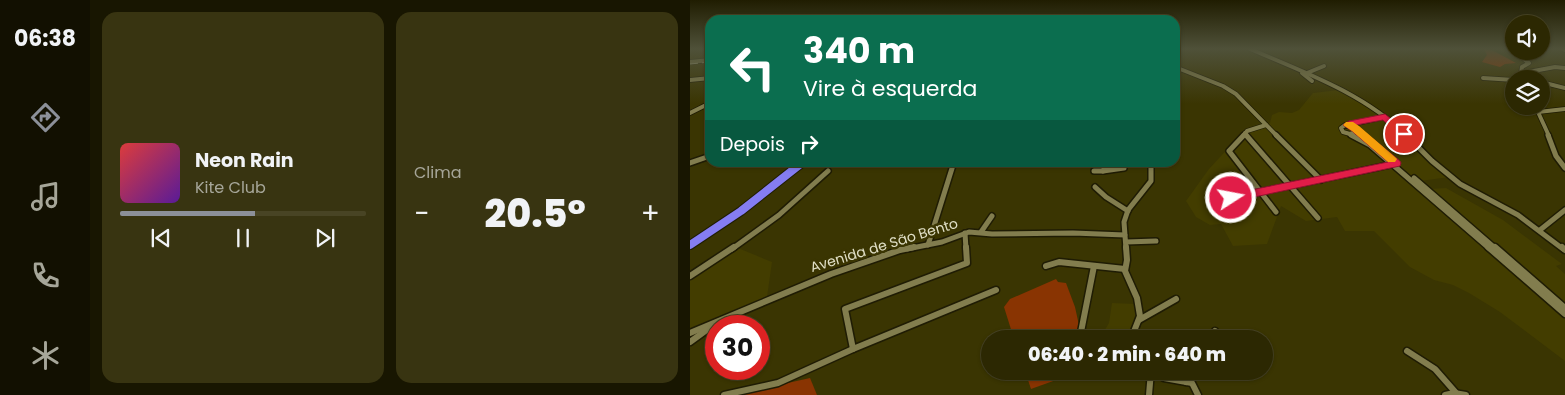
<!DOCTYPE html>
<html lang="pt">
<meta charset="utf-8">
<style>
body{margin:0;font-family:Poppins,sans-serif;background:#383411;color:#f1f3f6;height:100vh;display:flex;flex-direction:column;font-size:19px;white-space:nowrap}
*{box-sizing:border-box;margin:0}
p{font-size:16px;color:#a6a699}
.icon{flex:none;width:28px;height:28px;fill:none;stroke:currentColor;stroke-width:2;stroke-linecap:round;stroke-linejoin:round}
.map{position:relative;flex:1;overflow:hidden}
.panel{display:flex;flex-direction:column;gap:12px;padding:12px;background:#181601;width:600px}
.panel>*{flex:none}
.top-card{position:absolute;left:15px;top:15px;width:475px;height:152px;border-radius:15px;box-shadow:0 1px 4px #0004,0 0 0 1px #484424;background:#0b6e4f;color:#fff;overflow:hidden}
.buttons{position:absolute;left:815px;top:15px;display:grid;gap:10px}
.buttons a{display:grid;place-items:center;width:45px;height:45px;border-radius:50%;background:#2c2802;box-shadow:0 1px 4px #0004,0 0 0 1px #484424;font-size:25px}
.speed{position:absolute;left:15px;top:315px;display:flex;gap:10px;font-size:25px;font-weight:700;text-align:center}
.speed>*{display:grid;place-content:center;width:65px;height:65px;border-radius:50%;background:#2c2802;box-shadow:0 1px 4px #0004,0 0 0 1px #484424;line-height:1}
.speed .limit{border:8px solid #d22;background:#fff;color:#111}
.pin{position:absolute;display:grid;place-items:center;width:42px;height:42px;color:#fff;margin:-21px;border:2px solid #fff;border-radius:50%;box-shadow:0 1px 5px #0007}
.me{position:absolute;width:55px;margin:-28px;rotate:79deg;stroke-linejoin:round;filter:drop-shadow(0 0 4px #0008)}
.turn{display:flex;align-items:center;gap:18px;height:105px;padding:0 15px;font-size:22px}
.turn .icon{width:65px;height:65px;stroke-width:2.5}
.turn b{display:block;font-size:35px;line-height:42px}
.then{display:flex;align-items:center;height:48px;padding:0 15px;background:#0003;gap:10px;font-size:19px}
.big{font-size:38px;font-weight:800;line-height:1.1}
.panel .tile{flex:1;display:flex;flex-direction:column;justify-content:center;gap:8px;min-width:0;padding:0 18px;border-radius:15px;background:#383411}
.song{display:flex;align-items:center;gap:15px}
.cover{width:60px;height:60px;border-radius:8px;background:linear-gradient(135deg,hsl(0 70% 55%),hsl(270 70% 35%))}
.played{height:5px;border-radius:2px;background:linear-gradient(90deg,#8c9099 55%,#484424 55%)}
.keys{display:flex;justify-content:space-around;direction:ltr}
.heat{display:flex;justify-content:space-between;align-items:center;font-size:28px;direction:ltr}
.panel .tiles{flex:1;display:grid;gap:12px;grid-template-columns:repeat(2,1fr)}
.trip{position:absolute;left:291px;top:330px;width:292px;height:50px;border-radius:25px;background:#2c2802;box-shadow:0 1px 4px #0004,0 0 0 1px #484424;font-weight:800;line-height:50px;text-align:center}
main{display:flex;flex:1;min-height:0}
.tab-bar{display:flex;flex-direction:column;width:90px;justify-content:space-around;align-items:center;background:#121001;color:#a6a699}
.tab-bar .icon{width:35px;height:35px}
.tab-bar .active{color:#8c9099}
.tab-bar b{font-size:22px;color:#f1f3f6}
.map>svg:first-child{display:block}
.built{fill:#433d00}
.green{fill:#893402}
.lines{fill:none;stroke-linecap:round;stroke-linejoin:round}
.minor-far2-casing{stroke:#1f1c04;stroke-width:5.5}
.minor-far1-casing{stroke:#1f1c04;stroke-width:8}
.minor-casing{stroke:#1f1c04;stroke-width:9}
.highway-casing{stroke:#1f1c04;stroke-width:10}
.minor-far2{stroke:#827d4e;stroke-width:4}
.minor-far1{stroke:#827d4e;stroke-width:5}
.minor{stroke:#827d4e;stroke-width:6}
.highway{stroke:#857df2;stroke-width:8}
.rail{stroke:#b3b190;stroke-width:1;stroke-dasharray:8 4;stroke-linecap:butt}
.route{fill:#e11d48;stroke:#92132f}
.slow{fill:#f59e0b}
.labels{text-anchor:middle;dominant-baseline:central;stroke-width:5;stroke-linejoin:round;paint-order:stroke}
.street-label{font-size:14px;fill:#e0dfc6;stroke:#3a3502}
</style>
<main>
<nav class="tab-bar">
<b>06:38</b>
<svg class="icon active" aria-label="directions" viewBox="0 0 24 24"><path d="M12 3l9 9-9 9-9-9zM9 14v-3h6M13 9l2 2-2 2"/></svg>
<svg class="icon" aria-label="music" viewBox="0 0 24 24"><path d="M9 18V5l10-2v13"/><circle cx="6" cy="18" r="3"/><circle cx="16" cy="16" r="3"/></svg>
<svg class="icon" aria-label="phone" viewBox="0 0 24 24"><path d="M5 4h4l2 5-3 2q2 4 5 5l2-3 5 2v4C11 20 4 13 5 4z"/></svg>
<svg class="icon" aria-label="climate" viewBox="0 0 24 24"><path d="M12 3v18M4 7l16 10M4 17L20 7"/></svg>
</nav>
<section class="panel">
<div class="tiles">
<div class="tile">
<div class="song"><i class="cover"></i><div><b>Neon Rain</b><p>Kite Club</p></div></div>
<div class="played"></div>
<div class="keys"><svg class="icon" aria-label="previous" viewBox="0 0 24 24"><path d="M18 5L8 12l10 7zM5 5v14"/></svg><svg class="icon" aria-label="pause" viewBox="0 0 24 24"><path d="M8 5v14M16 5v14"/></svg><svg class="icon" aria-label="next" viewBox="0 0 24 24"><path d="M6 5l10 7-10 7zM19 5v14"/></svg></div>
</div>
<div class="tile"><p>Clima</p>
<div class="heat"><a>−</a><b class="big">20.5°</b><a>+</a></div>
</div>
</div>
</section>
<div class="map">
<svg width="875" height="395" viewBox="0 0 875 395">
<rect width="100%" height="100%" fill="#3a3502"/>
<g class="built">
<polygon points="649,90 671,102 704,126 760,177 730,181 739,189 756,188 813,220 872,264 866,266 875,274 875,361 810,312 779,293 763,285 744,280 720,267 684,231 655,231 647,217 616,221 591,206 577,244 543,246 531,224 520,225 506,217 496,201 519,169 555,130 580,123 582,115 589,112 602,113 609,110 623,93"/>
<polygon points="48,248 82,262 77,297 0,330 0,279"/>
<polygon points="422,303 446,304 446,320 437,339 410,338 419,323"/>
</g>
<g class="green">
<polygon points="794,49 800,49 826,63 815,64 810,67 792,62 797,55"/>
<polygon points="366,279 368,282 376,283 385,307 392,339 324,339 314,307 320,299"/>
<polygon points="335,371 391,371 341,389"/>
<polygon points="120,378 127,395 44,395"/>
</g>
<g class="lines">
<g class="minor-far2-casing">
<g id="minor-far2">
<path d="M560,49C614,72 675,94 717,136"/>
<polyline points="873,49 875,50"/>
<polyline points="824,51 839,63 832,67 830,79"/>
<polyline points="0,62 20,60"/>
<polyline points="485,67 533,86 546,94 587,136"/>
<polyline points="612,73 622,81"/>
<polyline points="617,73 634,66"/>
<polyline points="833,73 865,67 875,68"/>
<polyline points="833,73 843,79"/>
<polyline points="793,78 824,80"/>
<polyline points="0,80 20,78"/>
<polyline points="851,82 875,88"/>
<polyline points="836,106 848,112"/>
<polyline points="0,113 20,103"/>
<polygon points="655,125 664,127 666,132 660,134 653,132 651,128"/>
<polyline points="658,125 695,117"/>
<polyline points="667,131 673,136"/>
<polyline points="555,133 557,136"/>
<polyline points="660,134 663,136"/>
<polyline points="553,136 557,131 576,125"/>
<polyline points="859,136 848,112 875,109"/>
</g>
</g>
<g class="minor-far1-casing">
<g id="minor-far1">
<polyline points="554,135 539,151 586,212"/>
<polyline points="556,135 628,218"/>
<polyline points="586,135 631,180"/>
<polyline points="661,135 680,145 800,249"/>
<polyline points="671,135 693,152"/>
<polyline points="716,135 742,161 770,184 828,215 873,249"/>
<polyline points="858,135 866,156 875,168"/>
<polyline points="418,162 413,171 434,168"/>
<polyline points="0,163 20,156"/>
<polyline points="404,171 413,171"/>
<polyline points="724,178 806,249"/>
<polyline points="405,187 416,197 438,211"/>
<polyline points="541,198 704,164"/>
<polyline points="850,230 875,210"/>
<polyline points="291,232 302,216"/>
<polyline points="275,233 276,249"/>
<polyline points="436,242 466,241"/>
<polyline points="238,245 264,162"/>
<polyline points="42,249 89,215 138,171"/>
<polyline points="217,249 252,242 279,232 302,234 383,233 435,235"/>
<polyline points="436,249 434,222 438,210 461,181 461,162"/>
</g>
</g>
<g class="minor-casing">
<g id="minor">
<polyline points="276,247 277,263 155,309 163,349 306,290"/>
<polyline points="436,247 437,260 435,271 447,298 450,316 441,339"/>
<polyline points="798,247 875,314"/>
<polyline points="805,247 875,308"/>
<polyline points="872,247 875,250"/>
<polyline points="356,266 369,262 435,269"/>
<polyline points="404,266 391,332 408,339"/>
<polyline points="0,276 44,247"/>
<polyline points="449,320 486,299"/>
<polyline points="0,333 141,274 210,250 224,247"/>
<polyline points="521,339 525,331"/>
<polyline points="0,342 22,326"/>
<polyline points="717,351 745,369 767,394"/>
<polyline points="462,371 474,378 502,383 508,395"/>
<polyline points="496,382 503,371"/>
<polyline points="34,395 88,383 163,349"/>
<polyline points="459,395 461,371"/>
<polyline points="755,395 764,393 776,395"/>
</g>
</g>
<g class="highway-casing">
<polyline id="highway" points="0,245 51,211 113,162"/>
</g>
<use href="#minor-far2" class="minor-far2"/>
<use href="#minor-far1" class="minor-far1"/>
<use href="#minor" class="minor"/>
<use href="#highway" class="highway"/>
<polyline class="rail" points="0,64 20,62"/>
</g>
<linearGradient id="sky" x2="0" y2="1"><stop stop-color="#201d01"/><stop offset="0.47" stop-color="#4f5139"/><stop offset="1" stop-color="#4f5139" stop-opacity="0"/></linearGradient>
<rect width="875" height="104" fill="url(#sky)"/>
<polygon class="route" points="695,114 717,132 717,136 710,136 693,120 666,125 710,161 711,163 710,166 541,202 535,198 541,194 698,162 662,131 653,125 659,121"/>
<polygon class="slow" points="656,122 663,122 669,126 705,157 707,159 705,162 698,162 662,131 653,125"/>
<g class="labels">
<g class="street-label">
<text transform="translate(194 245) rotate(-17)">Avenida de São Bento</text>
</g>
</g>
</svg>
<div class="buttons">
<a><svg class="icon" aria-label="sound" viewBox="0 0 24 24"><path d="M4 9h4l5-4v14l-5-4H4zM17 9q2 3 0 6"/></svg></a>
<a><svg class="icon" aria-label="layers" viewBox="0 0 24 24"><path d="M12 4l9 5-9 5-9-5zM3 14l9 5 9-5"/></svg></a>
</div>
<div class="speed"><div class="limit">30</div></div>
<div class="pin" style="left:714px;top:134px;background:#d93025"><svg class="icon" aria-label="arrive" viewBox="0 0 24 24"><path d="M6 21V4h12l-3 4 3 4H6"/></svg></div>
<svg class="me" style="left:541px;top:198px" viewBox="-20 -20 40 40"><circle r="17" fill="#e11d48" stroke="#fff" stroke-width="3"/><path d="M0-11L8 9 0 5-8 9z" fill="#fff"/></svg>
<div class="trip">06:40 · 2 min · 640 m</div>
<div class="top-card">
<div class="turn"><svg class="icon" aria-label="left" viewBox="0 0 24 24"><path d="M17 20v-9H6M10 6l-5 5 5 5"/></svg><div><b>340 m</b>Vire à esquerda</div></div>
<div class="then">Depois<svg class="icon" aria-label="right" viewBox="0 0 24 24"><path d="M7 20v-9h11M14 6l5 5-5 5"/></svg></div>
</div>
</div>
</main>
